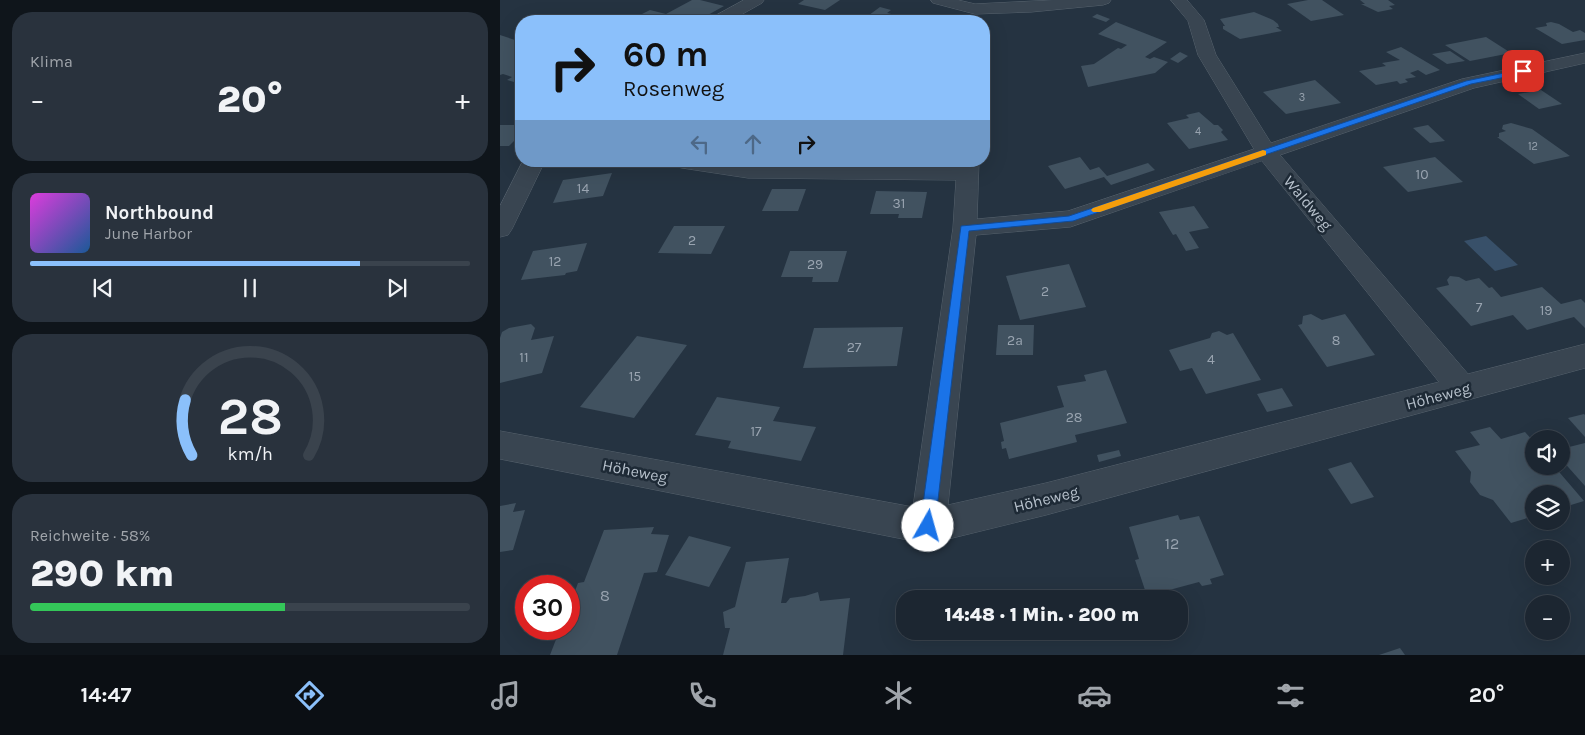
<!DOCTYPE html>
<html lang="de">
<meta charset="utf-8">
<style>
body{margin:0;font-family:Karla,sans-serif;background:#29323d;color:#f1f3f6;height:100vh;display:flex;flex-direction:column;font-size:19px;white-space:nowrap}
*{box-sizing:border-box;margin:0}
p{font-size:16px;color:#a0a5ab}
.icon{flex:none;width:28px;height:28px;fill:none;stroke:currentColor;stroke-width:2;stroke-linecap:round;stroke-linejoin:round}
.map{position:relative;flex:1;overflow:hidden}
.sheet{display:flex;flex-direction:column;gap:12px;padding:12px;background:#0f151b;width:500px}
.sheet>*{flex:none}
.banner{position:absolute;left:15px;top:15px;width:475px;height:152px;border-radius:20px;box-shadow:0 5px 20px #0002,0 0 0 1px #3a434d;background:#8bc0fb;color:#111;overflow:hidden}
.controls{position:absolute;left:1025px;top:430px;display:grid;gap:10px}
.controls a{display:grid;place-items:center;width:45px;height:45px;border-radius:50%;background:#1c2631;box-shadow:0 5px 20px #0002,0 0 0 1px #3a434d;font-size:25px}
.speed{position:absolute;left:15px;top:575px;display:flex;gap:10px;font-size:25px;font-weight:700;text-align:center}
.speed>*{display:grid;place-content:center;width:65px;height:65px;border-radius:50%;background:#1c2631;box-shadow:0 5px 20px #0002,0 0 0 1px #3a434d;line-height:1}
.speed .limit{border:8px solid #d22;background:#fff;color:#111}
.pin{position:absolute;display:grid;place-items:center;width:42px;height:42px;color:#fff;margin:-21px;border-radius:10px;box-shadow:0 2px 8px #0006}
.me{position:absolute;width:55px;margin:-28px;rotate:7deg;stroke-linejoin:round;filter:drop-shadow(0 0 4px #0008)}
.turn{display:flex;align-items:center;gap:18px;height:105px;padding:0 25px;font-size:22px}
.turn .icon{width:65px;height:65px;stroke-width:2.5}
.turn b{display:block;font-size:35px;line-height:42px}
.lanes{display:flex;align-items:center;height:48px;padding:0 25px;background:#0003;justify-content:center;gap:25px;direction:ltr}
.lanes .off{opacity:.35}
.big{font-size:38px;font-weight:800;line-height:1.1}
.sheet .card{flex:1;display:flex;flex-direction:column;justify-content:center;gap:8px;min-width:0;padding:0 18px;border-radius:20px;background:#29323d}
.sheet .dial{align-items:center;gap:0}
.dial svg{height:130px;overflow:visible;fill:none;stroke:#3a434d;stroke-width:7;stroke-linecap:round;text-anchor:middle}
.dial text{fill:#f1f3f6;stroke:none}
.song{display:flex;align-items:center;gap:15px}
.cover{width:60px;height:60px;border-radius:8px;background:linear-gradient(135deg,hsl(300 70% 55%),hsl(210 70% 35%))}
.played{height:5px;border-radius:2px;background:linear-gradient(90deg,#8bc0fb 75%,#3a434d 75%)}
.keys{display:flex;justify-content:space-around;direction:ltr}
.heat{display:flex;justify-content:space-between;align-items:center;font-size:28px;direction:ltr}
.charge{height:8px;border-radius:4px;background:linear-gradient(90deg,#34c759 58%,#3a434d 0)}
.trip{position:absolute;left:396px;top:590px;width:292px;height:50px;border-radius:20px;background:#1c2631;box-shadow:0 5px 20px #0002,0 0 0 1px #3a434d;font-weight:800;line-height:50px;text-align:center}
.tab-bar{display:flex;height:80px;justify-content:space-around;align-items:center;background:#0b0f14;color:#a0a5ab}
.tab-bar .icon{width:35px;height:35px}
.tab-bar .current{color:#8bc0fb}
.tab-bar b{font-size:22px;color:#f1f3f6}
main{display:flex;flex:1;min-height:0}
.map>svg:first-child{display:block}
.water{fill:#385069}
.building{fill:#415260}
.lines{fill:none;stroke-linecap:round;stroke-linejoin:round}
.minor-casing{stroke:#57636e;stroke-width:1}
.minor{fill:#394551;fill-rule:evenodd}
.route{fill:#1a73e8;stroke:#114b97}
.slow{fill:#f59e0b}
.labels{text-anchor:middle;dominant-baseline:central;stroke-width:5;stroke-linejoin:round;paint-order:stroke}
.far-number-label{font-size:11px;fill:#99a4b0}
.number-label{font-size:14px;fill:#99a4b0}
.street-label{font-size:16px;fill:#b6c0cb;stroke:#1e2a36}
.near-number-label{font-size:16px;fill:#99a4b0}
</style>
<main>
<section class="sheet">
<div class="card"><p>Klima</p>
<div class="heat"><a>−</a><b class="big">20°</b><a>+</a></div>
</div>
<div class="card">
<div class="song"><i class="cover"></i><div><b>Northbound</b><p>June Harbor</p></div></div>
<div class="played"></div>
<div class="keys"><svg class="icon" aria-label="previous" viewBox="0 0 24 24"><path d="M18 5L8 12l10 7zM5 5v14"/></svg><svg class="icon" aria-label="pause" viewBox="0 0 24 24"><path d="M8 5v14M16 5v14"/></svg><svg class="icon" aria-label="next" viewBox="0 0 24 24"><path d="M6 5l10 7-10 7zM19 5v14"/></svg></div>
</div>
<div class="card dial"><svg viewBox="0 0 100 80">
<path d="M14 69A42 42 0 1 1 86 69"/>
<path d="M14 69A42 42 0 0 1 10 35" stroke="#8bc0fb"/>
<text x="50" y="56" font-size="32" font-weight="700">28</text>
<text x="50" y="72" font-size="11">km/h</text>
</svg></div>
<div class="card"><p>Reichweite · 58%</p><b class="big">290 km</b><div class="charge"></div></div>
</section>
<div class="map">
<svg width="1085" height="655" viewBox="0 0 1085 655">
<rect width="100%" height="100%" fill="#253341"/>
<polygon class="water" points="986,236 1018,265 995,271 964,241"/>
<g class="building">
<polygon points="192,0 200,0 224,6 197,21 128,21 150,10 166,14"/>
<polygon points="304,0 340,0 325,10 298,4"/>
<polygon points="808,0 822,0 844,15 811,21 787,4"/>
<polygon points="860,0 888,0 895,5 889,6 893,9 878,12 861,4 865,4"/>
<polygon points="380,7 391,10 387,13 421,21 361,21"/>
<polygon points="754,12 773,20 778,24 779,27 776,27 782,31 740,39 723,29 723,26 725,26 720,19"/>
<polygon points="597,14 610,19 606,22 592,17"/>
<polygon points="616,22 667,42 645,57 650,59 654,57 668,62 655,73 588,87 581,66 594,64 618,48 621,49 627,45 598,34"/>
<polygon points="1051,22 1059,24 1073,32 1080,30 1085,33 1085,40 1062,44 1035,28 1047,26 1046,23"/>
<polygon points="0,35 21,42 21,84 7,80 12,77 3,74 0,75"/>
<polygon points="986,37 1011,53 970,61 945,45"/>
<polygon points="901,47 940,70 926,75 918,70 910,73 916,77 905,79 908,82 900,84 897,81 876,85 859,71 886,66 882,63 900,60 886,52"/>
<polygon points="950,51 965,61 947,64 932,54"/>
<polygon points="680,52 688,56 678,63 670,59"/>
<polygon points="815,80 841,103 786,114 763,92"/>
<polygon points="1041,90 1062,104 1039,109 1018,94"/>
<polygon points="699,112 714,125 718,125 723,130 721,132 728,140 689,149 667,123 689,118 686,115"/>
<polygon points="1011,123 1032,129 1070,156 1034,164 997,137 999,137 999,133 1006,131 1002,129 1003,125"/>
<polygon points="0,125 21,125 21,134 9,146 0,146"/>
<polygon points="928,125 945,141 930,143 913,128"/>
<polygon points="580,157 590,170 599,167 607,176 648,163 655,170 611,185 604,177 565,189 548,166"/>
<polygon points="935,157 963,182 908,192 883,167"/>
<polygon points="112,173 103,196 53,203 63,180"/>
<polygon points="272,189 306,189 298,211 262,211"/>
<polygon points="376,191 427,192 422,218 398,218 399,214 370,214"/>
<polygon points="694,206 709,228 689,232 699,248 686,251 676,234 673,235 659,212"/>
<polygon points="174,226 225,226 211,254 158,253"/>
<polygon points="87,243 77,271 66,273 65,275 21,280 33,251"/>
<polygon points="290,251 347,251 338,282 312,282 313,277 281,277"/>
<polygon points="569,264 586,307 520,320 506,276"/>
<polygon points="950,276 959,277 966,281 979,278 989,288 992,287 1001,297 1042,287 1061,304 1081,299 1085,303 1085,328 1074,317 1027,330 1013,315 971,326 936,288 949,285 947,280"/>
<polygon points="811,314 822,320 845,314 875,355 827,367 798,325 802,324 803,316"/>
<polygon points="31,324 35,328 31,340 54,336 42,373 0,383 0,338 2,332 9,328"/>
<polygon points="498,325 534,325 533,355 496,355"/>
<polygon points="403,327 397,366 303,368 314,328"/>
<polygon points="719,331 727,335 733,333 761,380 706,394 692,368 680,371 669,350 710,338 712,333"/>
<polygon points="137,336 187,345 134,418 80,407"/>
<polygon points="606,370 627,423 575,435 577,442 509,459 506,448 502,449 501,442 504,441 500,423 564,407 557,386 586,381 584,375"/>
<polygon points="782,388 793,406 767,412 757,394"/>
<polygon points="217,397 280,407 273,421 316,427 301,461 228,448 231,441 195,435"/>
<polygon points="1084,414 1085,415 1085,437 1068,418"/>
<polygon points="990,427 1001,439 1025,432 1034,442 1034,466 1054,466 1084,501 1061,508 1061,494 1034,494 1034,516 1011,523 993,500 980,495 970,482 971,472 955,451 980,445 970,432"/>
<polygon points="1085,443 1085,486 1061,459 1061,449"/>
<polygon points="619,450 621,456 599,462 597,455"/>
<polygon points="851,462 874,497 851,504 828,469"/>
<polygon points="16,503 13,512 25,510 13,550 0,552 0,506"/>
<polygon points="678,515 680,520 699,516 724,575 710,579 712,584 702,586 699,582 647,596 635,560 639,559 629,527"/>
<polygon points="154,527 151,534 169,535 157,572 144,573 117,655 50,655 60,629 69,629 69,607 78,583 84,582 104,530"/>
<polygon points="189,536 231,547 209,587 165,575"/>
<polygon points="289,558 281,603 286,603 290,598 305,596 318,592 320,601 350,598 343,655 223,655 230,628 225,628 223,612 235,607 246,562"/>
<polygon points="900,648 905,655 879,655"/>
</g>
<g class="lines">
<g class="minor-casing">
<g id="minor">
<polygon points="244,0 264,0 262,3 230,21 211,21 213,17"/>
<polygon points="431,0 458,0 475,4 554,0 611,0 609,3 603,5 531,12 475,14 433,3"/>
<path d="M671,0H687L704,20L716,55L771,143L962,79L1085,53V63L974,88L780,155L968,374L1085,344V368L546,515L428,544L0,459V431L413,507L453,228L456,180L248,178L182,168L174,166L171,161H229L248,164L457,166V161H479L477,219L568,211L754,149L698,55L688,21ZM762,161L939,382L546,483L448,505L476,235L570,227Z"/>
<polygon points="23,161 45,161 12,229 8,235 0,237 0,206"/>
</g>
</g>
<use href="#minor" class="minor"/>
</g>
<polygon class="route" points="1023,69 1026,69 1026,73 971,84 573,221 469,231 435,526 433,532 428,534 422,532 420,526 461,226 569,216 966,81"/>
<polygon class="slow" points="763,150 766,151 766,155 600,212 593,212 591,210 593,208"/>
<g class="labels">
<g class="far-number-label">
<text x="802" y="97">3</text>
<text x="698" y="131">4</text>
<text x="1033" y="146">12</text>
</g>
<g class="number-label">
<text x="922" y="174">10</text>
<text x="83" y="188">14</text>
<text x="399" y="203">31</text>
<text x="192" y="240">2</text>
<text x="55" y="261">12</text>
<text x="315" y="264">29</text>
<text x="545" y="291">2</text>
<text x="979" y="307">7</text>
<text x="1046" y="310">19</text>
<text x="515" y="340">2a</text>
<text x="836" y="340">8</text>
<text x="354" y="347">27</text>
<text x="24" y="357">11</text>
<text x="711" y="359">4</text>
<text x="135" y="376">15</text>
<text x="574" y="417">28</text>
<text x="256" y="431">17</text>
</g>
<g class="street-label">
<text transform="translate(808 203) rotate(50)">Waldweg</text>
<text transform="translate(938 396) rotate(-15)">Höheweg</text>
<text transform="translate(135 471) rotate(11)">Höheweg</text>
<text transform="translate(546 499) rotate(-14)">Höheweg</text>
</g>
<g class="near-number-label">
<text x="672" y="543">12</text>
<text x="105" y="595">8</text>
</g>
</g>
</svg>
<div class="controls">
<a><svg class="icon" aria-label="sound" viewBox="0 0 24 24"><path d="M4 9h4l5-4v14l-5-4H4zM17 9q2 3 0 6"/></svg></a>
<a><svg class="icon" aria-label="layers" viewBox="0 0 24 24"><path d="M12 4l9 5-9 5-9-5zM3 14l9 5 9-5"/></svg></a>
<a>+</a>
<a>−</a>
</div>
<div class="speed"><div class="limit">30</div></div>
<div class="pin" style="left:1023px;top:71px;background:#d93025"><svg class="icon" aria-label="arrive" viewBox="0 0 24 24"><path d="M6 21V4h12l-3 4 3 4H6"/></svg></div>
<svg class="me" style="left:428px;top:526px" viewBox="-20 -20 40 40"><circle r="19" fill="#fff"/><path d="M0-13L10 11 0 6-10 11z" fill="#1a73e8"/></svg>
<div class="trip">14:48 · 1 Min. · 200 m</div>
<div class="banner">
<div class="turn"><svg class="icon" aria-label="right" viewBox="0 0 24 24"><path d="M7 20v-9h11M14 6l5 5-5 5"/></svg><div><b>60 m</b>Rosenweg</div></div>
<div class="lanes"><svg class="icon off" aria-label="left" viewBox="0 0 24 24"><path d="M17 20v-9H6M10 6l-5 5 5 5"/></svg><svg class="icon off" aria-label="ahead" viewBox="0 0 24 24"><path d="M12 20V5M6 11l6-6 6 6"/></svg><svg class="icon" aria-label="right" viewBox="0 0 24 24"><path d="M7 20v-9h11M14 6l5 5-5 5"/></svg></div>
</div>
</div>
</main>
<nav class="tab-bar">
<b>14:47</b>
<svg class="icon current" aria-label="directions" viewBox="0 0 24 24"><path d="M12 3l9 9-9 9-9-9zM9 14v-3h6M13 9l2 2-2 2"/></svg>
<svg class="icon" aria-label="music" viewBox="0 0 24 24"><path d="M9 18V5l10-2v13"/><circle cx="6" cy="18" r="3"/><circle cx="16" cy="16" r="3"/></svg>
<svg class="icon" aria-label="phone" viewBox="0 0 24 24"><path d="M5 4h4l2 5-3 2q2 4 5 5l2-3 5 2v4C11 20 4 13 5 4z"/></svg>
<svg class="icon" aria-label="climate" viewBox="0 0 24 24"><path d="M12 3v18M4 7l16 10M4 17L20 7"/></svg>
<svg class="icon" aria-label="car" viewBox="0 0 24 24"><path d="M5 17H2v-5l4-1 3-4h7l3 4 3 1v5h-3M9 17h6M6 11h13"/><circle cx="7" cy="17" r="2"/><circle cx="17" cy="17" r="2"/></svg>
<svg class="icon" aria-label="filters" viewBox="0 0 24 24"><path d="M4 7h16M4 17h16"/><circle cx="9" cy="7" r="2"/><circle cx="15" cy="17" r="2"/></svg>
<b>20°</b>
</nav>
